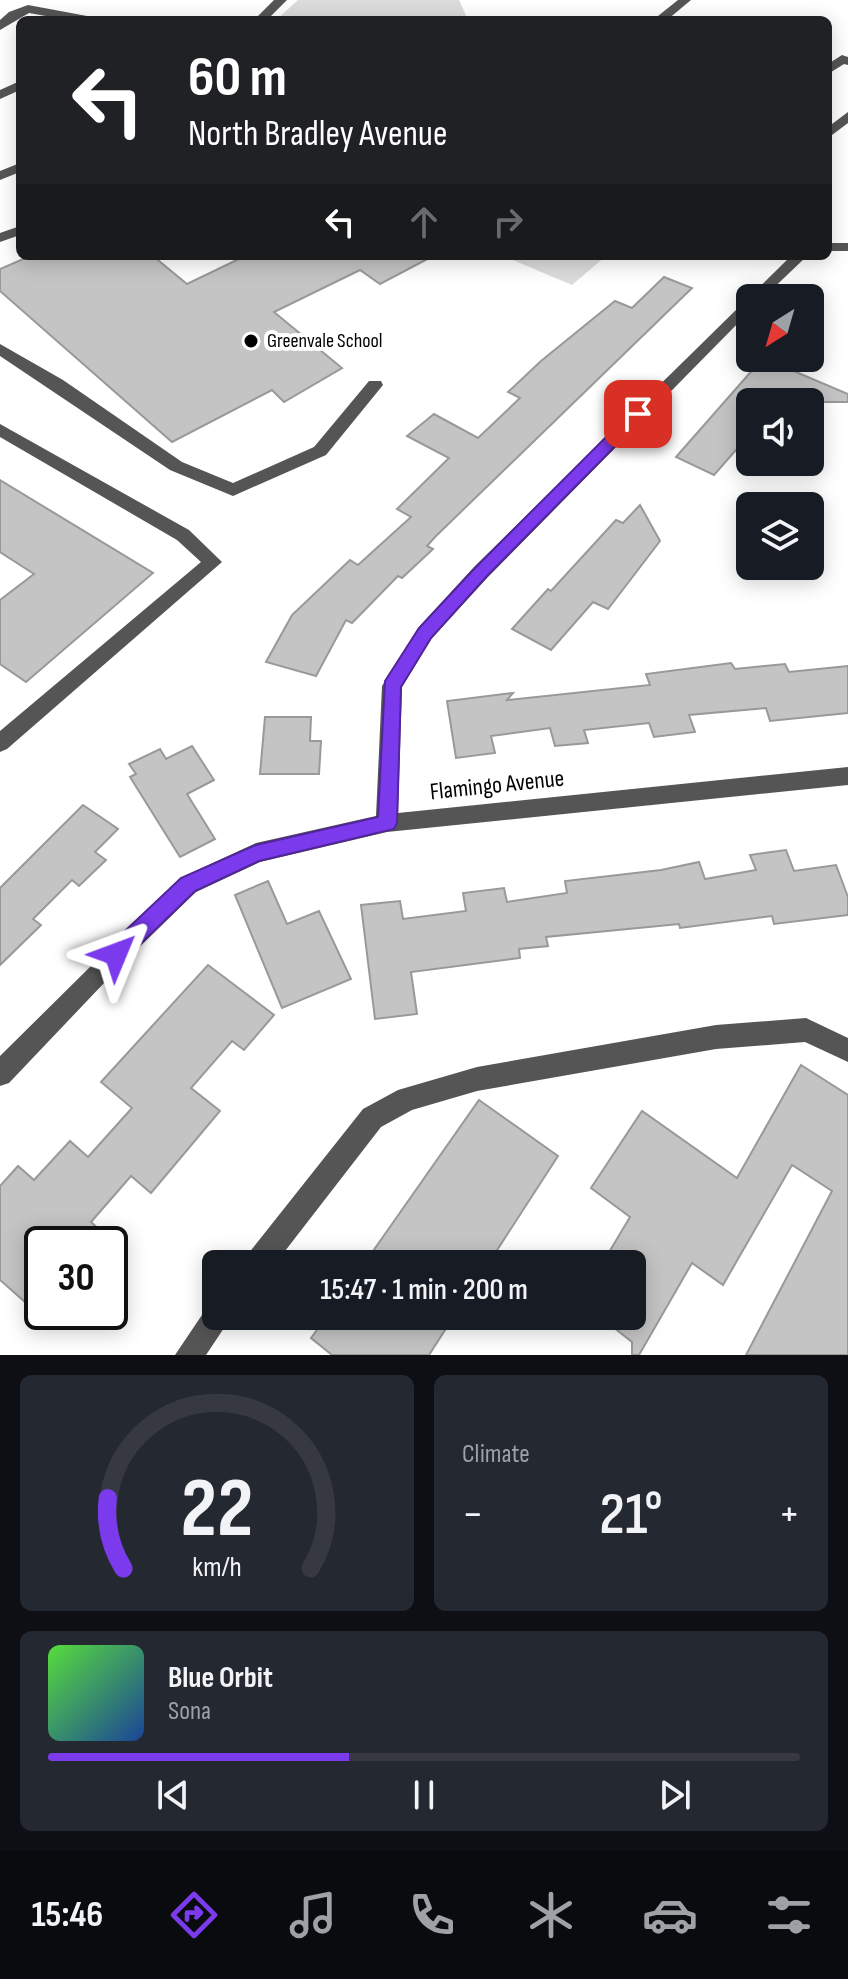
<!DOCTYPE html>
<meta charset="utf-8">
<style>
body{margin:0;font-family:"Sofia Sans Condensed",sans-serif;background:#242831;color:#f1f3f6;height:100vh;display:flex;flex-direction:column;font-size:30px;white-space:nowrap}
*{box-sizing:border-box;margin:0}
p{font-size:26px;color:#9ea1a6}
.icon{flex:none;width:44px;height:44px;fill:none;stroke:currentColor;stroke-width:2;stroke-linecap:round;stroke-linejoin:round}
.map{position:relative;height:1355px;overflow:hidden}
.sheet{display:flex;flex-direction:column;gap:20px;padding:20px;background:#0d0f14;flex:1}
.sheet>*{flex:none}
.banner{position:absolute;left:16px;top:16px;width:816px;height:244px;border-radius:12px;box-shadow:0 4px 20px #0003;background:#202124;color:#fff;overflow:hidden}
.needle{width:52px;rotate:217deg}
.tools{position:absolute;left:736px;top:284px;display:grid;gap:16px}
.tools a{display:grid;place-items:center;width:88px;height:88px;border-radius:12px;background:#171b24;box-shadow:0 4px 20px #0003;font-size:40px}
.speed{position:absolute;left:24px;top:1226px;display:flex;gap:16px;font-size:40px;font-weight:700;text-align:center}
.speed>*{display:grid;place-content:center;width:104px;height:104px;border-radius:50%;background:#171b24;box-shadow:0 4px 20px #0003;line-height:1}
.speed .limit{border:4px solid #111;border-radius:12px;background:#fff;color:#111}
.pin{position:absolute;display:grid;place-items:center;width:68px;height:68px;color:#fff;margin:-34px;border-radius:16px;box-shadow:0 4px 12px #0006}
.me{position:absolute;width:88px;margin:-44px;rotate:46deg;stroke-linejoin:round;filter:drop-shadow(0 0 6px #0008)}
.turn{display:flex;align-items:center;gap:28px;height:168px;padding:0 40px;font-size:36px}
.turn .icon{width:104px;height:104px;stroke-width:2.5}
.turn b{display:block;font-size:56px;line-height:68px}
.lanes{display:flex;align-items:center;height:76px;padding:0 40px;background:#0003;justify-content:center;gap:40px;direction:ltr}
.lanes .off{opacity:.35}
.big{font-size:60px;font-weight:600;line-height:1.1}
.sheet .card{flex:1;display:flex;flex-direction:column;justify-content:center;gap:12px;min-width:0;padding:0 28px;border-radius:12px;background:#242831}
.sheet .dial{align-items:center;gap:0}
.dial svg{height:208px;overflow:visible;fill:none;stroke:#363941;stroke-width:7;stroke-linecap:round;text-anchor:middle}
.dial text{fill:#f1f3f6;stroke:none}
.song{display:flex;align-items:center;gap:24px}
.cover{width:96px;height:96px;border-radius:12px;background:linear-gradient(135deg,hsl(110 70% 55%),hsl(220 70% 35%))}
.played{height:8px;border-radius:4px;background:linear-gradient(90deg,#7c3aed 40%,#363941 40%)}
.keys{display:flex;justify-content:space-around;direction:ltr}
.heat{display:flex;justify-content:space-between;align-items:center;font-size:44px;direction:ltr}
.sheet .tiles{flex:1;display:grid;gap:20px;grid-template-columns:1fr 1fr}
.card:last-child{grid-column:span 2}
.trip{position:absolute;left:202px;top:1250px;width:444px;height:80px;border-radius:12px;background:#171b24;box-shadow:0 4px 20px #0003;font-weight:600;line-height:80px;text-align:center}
.menu{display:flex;height:128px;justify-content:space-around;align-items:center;background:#090b0e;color:#9ea1a6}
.menu .icon{width:56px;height:56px}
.menu .selected{color:#7c3aed}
.menu b{font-size:36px;color:#f1f3f6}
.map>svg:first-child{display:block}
.green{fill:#dcdcdc}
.building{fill:#c4c4c4;stroke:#999;stroke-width:2}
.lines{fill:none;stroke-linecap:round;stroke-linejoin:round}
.minor{fill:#555;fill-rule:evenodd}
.route{fill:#7c3aed;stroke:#51269a;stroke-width:2}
.poi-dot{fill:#000;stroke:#fff;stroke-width:3}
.labels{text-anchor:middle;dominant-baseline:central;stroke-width:8;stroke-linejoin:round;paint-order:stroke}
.far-poi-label{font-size:20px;fill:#000;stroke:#fff;text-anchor:start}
.street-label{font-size:24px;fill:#000;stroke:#fff}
</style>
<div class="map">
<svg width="848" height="1355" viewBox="0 0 848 1355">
<rect width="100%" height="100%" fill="#fff"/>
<g class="green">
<polygon points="298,0 459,0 468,20 276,20"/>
<polygon points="503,256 606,256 572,285"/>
</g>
<g class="building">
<polygon points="30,256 153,256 187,284 245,256 433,256 380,284 360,270 274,312 342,368 284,402 272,390 172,442 0,291 0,269"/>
<polygon points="664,277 692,288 435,537 427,546 433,549 402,578 398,576 352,623 346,620 316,676 266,662 292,615 350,560 358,565 411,517 397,509 449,458 407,436 434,414 478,438 520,398 508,392 541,361 615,301 632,308"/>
<polygon points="763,358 848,394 848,402 750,402 750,434 714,475 676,457"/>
<polygon points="0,480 153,573 26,682 0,664 0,600 34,574 0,552"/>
<polygon points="640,505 660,541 608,609 593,602 551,650 512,629 548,589 551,591 616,520 623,523"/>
<polygon points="731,663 735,669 785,664 789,672 848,666 848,713 770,721 766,708 689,715 695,732 654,737 649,723 584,730 588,743 555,746 550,728 491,736 495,753 456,758 447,701 513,693 507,700 650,685 646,674"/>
<polygon points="265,717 311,717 310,741 321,741 319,774 260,774"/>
<polygon points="192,746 214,780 187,794 215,839 180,857 130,777 136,774 129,764 160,749 166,759"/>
<polygon points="83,805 118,829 95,852 106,860 79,886 72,880 33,919 41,925 0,965 0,888"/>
<polygon points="786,850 794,871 836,865 848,897 848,915 774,924 772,916 680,928 679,924 546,937 548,946 519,949 520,958 411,972 417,1014 375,1019 361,905 400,901 403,919 466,911 463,893 504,888 507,902 567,893 565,881 661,870 699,862 705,879 756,870 750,855"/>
<polygon points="268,881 287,924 319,911 351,979 282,1008 235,895"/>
<polygon points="208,965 274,1015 244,1050 232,1041 191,1088 220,1111 151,1193 131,1176 91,1222 115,1244 42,1244 42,1317 0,1280 0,1186 18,1166 34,1180 70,1141 88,1157 132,1108 101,1082"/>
<polygon points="801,1065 848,1095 848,1355 746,1355 832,1191 792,1165 723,1285 692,1263 639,1355 632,1355 632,1342 599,1316 632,1316 632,1264 602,1264 630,1217 591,1188 642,1111 737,1178"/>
<polygon points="479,1100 558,1156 492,1258 488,1264 364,1264"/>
<polygon points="327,1316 454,1316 429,1355 332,1355 311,1338"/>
</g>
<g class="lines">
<g class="minor">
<polygon points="274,0 287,0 267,20 254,20"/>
<polygon points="678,0 691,0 667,20 653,20"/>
<polygon points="28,5 87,16 93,20 68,20 29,13 0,30 0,20 9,12"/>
<polygon points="842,55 848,57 848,65 844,64 828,74 828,64"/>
<polygon points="20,81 20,90 0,99 0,90"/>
<polygon points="848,112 848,123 828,138 828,127"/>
<polygon points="20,163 20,172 0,180 0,171"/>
<polygon points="20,226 20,235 0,242 0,233"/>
<rect x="828" y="243" width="20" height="8"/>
<polygon points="791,256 807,256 763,298 750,298 750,311 488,577 432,638 402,687 398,813 848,767 848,785 387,832 260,862 196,892 124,962 9,1083 0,1086 0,1056 180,878 256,843 376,816 382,686 418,628 474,567"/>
<polygon points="0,344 63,380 182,462 233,483 314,447 369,381 381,381 383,385 326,455 233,496 170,470 0,356"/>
<polygon points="0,424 189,530 222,562 7,749 0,752 0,731 201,562 177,540 0,437"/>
<polygon points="806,1018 848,1038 848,1062 805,1042 716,1049 477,1091 412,1110 381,1127 275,1264 244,1264 248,1254 363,1109 398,1090 477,1067 716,1025"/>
<polygon points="216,1303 216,1316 232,1316 206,1355 175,1355 208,1306"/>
</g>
</g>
<polygon class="route" points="638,409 643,411 643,418 487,576 431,638 401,687 397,823 394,829 259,861 195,891 123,961 116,964 108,961 105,954 108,947 181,878 256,845 378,817 385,681 419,628 475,568 632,411"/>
<circle class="poi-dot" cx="251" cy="341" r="8"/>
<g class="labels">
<g class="far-poi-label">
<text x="267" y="341">Greenvale School</text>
</g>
<g class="street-label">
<text transform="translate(497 785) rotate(-6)">Flamingo Avenue</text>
</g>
</g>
</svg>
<div class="tools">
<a><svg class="needle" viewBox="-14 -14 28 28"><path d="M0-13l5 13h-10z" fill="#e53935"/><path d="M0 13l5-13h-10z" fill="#9ea1a6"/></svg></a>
<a><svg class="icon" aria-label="sound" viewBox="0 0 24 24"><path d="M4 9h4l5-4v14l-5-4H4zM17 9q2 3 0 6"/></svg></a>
<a><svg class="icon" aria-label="layers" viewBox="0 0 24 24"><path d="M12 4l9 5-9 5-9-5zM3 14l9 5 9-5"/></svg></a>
</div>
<div class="speed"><div class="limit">30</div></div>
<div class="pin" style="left:638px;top:414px;background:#d93025"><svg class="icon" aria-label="arrive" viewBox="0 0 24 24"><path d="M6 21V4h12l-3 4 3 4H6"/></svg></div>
<svg class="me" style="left:116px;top:954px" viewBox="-20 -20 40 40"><path d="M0-17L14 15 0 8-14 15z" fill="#7c3aed" stroke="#fff" stroke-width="4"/></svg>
<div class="trip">15:47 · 1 min · 200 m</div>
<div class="banner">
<div class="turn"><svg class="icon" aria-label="left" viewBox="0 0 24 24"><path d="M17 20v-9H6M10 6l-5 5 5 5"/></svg><div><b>60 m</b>North Bradley Avenue</div></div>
<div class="lanes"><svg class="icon" aria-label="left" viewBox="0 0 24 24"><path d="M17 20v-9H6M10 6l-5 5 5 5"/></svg><svg class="icon off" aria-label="ahead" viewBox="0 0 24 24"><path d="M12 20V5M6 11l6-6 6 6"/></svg><svg class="icon off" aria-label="right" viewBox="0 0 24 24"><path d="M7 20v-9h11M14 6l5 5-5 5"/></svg></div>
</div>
</div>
<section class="sheet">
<div class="tiles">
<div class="card dial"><svg viewBox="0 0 100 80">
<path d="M14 69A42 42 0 1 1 86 69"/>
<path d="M14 69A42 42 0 0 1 8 42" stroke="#7c3aed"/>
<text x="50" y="56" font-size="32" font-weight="700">22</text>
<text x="50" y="72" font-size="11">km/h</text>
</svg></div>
<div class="card"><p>Climate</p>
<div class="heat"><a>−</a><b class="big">21°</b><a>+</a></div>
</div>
<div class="card">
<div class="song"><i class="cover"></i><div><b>Blue Orbit</b><p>Sona</p></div></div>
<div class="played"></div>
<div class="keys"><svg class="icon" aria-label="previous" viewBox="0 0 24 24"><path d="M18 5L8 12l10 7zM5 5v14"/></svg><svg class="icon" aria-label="pause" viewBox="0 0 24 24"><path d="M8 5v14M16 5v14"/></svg><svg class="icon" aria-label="next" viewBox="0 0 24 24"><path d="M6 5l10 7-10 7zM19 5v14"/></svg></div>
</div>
</div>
</section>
<nav class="menu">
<b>15:46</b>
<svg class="icon selected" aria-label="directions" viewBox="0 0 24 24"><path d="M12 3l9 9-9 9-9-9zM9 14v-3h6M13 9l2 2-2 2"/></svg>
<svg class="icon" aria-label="music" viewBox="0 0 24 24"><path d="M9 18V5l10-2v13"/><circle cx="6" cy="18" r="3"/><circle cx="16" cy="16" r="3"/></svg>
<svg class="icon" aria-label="phone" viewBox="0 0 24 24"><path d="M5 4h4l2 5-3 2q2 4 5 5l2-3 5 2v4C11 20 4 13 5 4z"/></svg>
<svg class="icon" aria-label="climate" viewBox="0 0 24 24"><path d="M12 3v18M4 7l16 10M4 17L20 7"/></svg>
<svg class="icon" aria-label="car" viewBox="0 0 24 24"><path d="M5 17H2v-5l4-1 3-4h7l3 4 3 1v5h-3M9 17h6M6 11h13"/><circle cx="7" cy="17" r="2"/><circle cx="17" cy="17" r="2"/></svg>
<svg class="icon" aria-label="filters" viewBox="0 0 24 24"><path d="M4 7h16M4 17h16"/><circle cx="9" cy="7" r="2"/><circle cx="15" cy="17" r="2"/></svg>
</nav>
